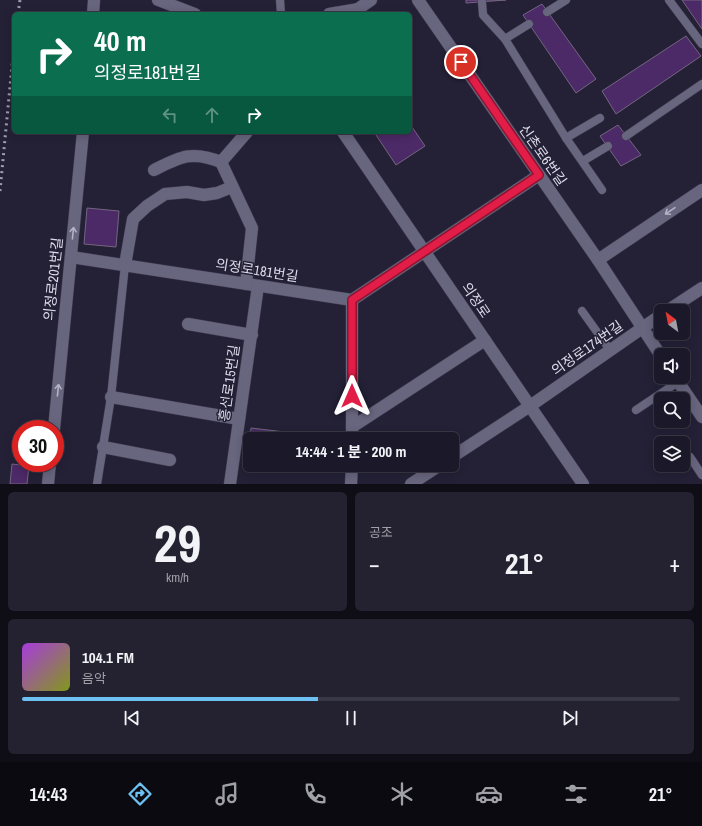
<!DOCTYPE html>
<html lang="ko">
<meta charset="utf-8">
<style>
body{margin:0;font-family:"Archivo Narrow","Noto Sans KR",sans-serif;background:#242231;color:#f1f3f6;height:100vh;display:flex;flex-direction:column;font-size:15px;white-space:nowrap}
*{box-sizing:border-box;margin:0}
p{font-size:13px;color:#a0a0a8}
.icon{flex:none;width:22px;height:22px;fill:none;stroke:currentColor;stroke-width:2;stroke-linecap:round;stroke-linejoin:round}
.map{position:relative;height:484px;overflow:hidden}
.side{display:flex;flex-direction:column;gap:8px;padding:8px;background:#0f0e17;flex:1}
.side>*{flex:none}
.hud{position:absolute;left:12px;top:12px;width:400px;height:122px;border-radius:6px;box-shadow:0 2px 10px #0003,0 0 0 1px #393846;background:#0b6e4f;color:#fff;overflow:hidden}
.needle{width:26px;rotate:328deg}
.fabs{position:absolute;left:654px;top:304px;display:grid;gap:8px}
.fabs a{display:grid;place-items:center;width:36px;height:36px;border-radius:6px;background:#1b1929;box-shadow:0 2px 10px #0003,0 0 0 1px #393846;font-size:20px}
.speed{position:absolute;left:12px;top:420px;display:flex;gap:8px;font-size:20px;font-weight:700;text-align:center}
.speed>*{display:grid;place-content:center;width:52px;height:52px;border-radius:50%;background:#1b1929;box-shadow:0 2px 10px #0003,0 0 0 1px #393846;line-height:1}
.speed .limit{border:6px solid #d22;background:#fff;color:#111}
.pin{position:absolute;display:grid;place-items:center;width:34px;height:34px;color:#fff;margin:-17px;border:2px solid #fff;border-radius:50%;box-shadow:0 1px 4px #0007}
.me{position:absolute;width:44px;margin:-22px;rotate:0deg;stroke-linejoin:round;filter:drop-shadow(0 0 3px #0008)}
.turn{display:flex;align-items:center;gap:14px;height:84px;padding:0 16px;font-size:18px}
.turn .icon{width:52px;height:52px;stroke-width:2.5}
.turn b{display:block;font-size:28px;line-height:34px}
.lanes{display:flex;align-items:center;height:38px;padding:0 16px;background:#0003;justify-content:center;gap:20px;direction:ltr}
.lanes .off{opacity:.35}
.big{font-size:30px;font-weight:700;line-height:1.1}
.side .tile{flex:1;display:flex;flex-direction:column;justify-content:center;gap:6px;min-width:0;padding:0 14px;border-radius:6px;background:#242231}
.side .dial{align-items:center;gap:0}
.dial b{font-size:52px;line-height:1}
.song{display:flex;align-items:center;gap:12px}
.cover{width:48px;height:48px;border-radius:6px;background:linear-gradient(135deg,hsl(280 70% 55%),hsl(70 70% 35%))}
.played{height:4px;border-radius:2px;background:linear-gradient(90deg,#6dc2f3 45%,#393846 45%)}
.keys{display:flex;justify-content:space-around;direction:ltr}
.heat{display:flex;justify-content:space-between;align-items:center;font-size:22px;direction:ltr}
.side .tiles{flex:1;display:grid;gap:8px;grid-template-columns:1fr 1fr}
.tile:last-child{grid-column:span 2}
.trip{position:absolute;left:243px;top:432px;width:216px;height:40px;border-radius:6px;background:#1b1929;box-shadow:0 2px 10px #0003,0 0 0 1px #393846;font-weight:700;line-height:40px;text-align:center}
.dock{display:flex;height:64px;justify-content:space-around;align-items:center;background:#0b0a10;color:#a0a0a8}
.dock .icon{width:28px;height:28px}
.dock .active{color:#6dc2f3}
.dock b{font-size:18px;color:#f1f3f6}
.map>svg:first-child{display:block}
.building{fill:#4c2967;stroke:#73667f}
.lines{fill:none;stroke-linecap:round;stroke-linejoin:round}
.lane-casing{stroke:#403c4f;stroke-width:9}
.street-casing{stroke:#403c4f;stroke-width:13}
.lane{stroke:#68657f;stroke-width:8}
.street{stroke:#68657f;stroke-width:12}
.rail{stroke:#9e9cad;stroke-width:3;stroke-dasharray:2 4;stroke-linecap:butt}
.oneway{stroke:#b4b2c5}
.route-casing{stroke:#92132f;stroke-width:10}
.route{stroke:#e11d48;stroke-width:7}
.labels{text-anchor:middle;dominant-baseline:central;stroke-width:3;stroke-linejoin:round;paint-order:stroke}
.street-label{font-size:14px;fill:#dddbea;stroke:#242137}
</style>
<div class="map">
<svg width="702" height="484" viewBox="0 0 702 484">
<rect width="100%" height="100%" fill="#242137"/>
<g class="building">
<polygon points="466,0 506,0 466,3"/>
<polygon points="682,0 702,0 702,29"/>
<polygon points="542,4 596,79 576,93 523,15"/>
<polygon points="686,36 701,56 616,114 602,91"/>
<polygon points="410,124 425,146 396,165 374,132 410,132"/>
<polygon points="618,125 641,155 621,166 600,136"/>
<polygon points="87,208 119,211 116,247 84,244"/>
<polygon points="251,428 285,432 284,439 250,439 249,448"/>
<polygon points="12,464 29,466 27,484 10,484"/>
</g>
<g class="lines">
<g class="lane-casing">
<g id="lane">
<polyline points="280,0 281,14"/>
<polyline points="669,0 702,44"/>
<polyline points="482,2 483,15 505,39 566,138 602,190"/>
<polyline points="547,12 566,0"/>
<polyline points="505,39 529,24"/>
<polyline points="626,136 702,84"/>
<polyline points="566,138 600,118"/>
<polyline points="583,161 608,146"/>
<polyline points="582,311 610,350"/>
<polyline points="636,410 678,382"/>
<polyline points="690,457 702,475"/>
<polyline points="97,484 111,397 125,265"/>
</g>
</g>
<g class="street-casing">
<g id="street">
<polyline points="158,0 195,14"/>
<polyline points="418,0 598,260 661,356"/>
<polyline points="352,13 371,0"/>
<polyline points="93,14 94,0"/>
<polyline points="329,14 359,9 358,14"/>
<polyline points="343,132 583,484"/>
<path d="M154,170C180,157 192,150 221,162"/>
<polyline points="71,257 352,300 539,175"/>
<polyline points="598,260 702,190"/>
<polyline points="125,265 133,219 147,206 165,194 187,192 204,195 217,193 232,187"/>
<polyline points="246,284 252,228 221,162 247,132"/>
<polyline points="352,300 352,439"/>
<polyline points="667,311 702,288"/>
<polyline points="188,324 252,335"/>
<polyline points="675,377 702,417"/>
<polyline points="111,397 239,419"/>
<polyline points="352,427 485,340"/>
<polyline points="54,429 83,132"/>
<polyline points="103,447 170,460"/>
<polyline points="452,457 530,406 661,315"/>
<polyline points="48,484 50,463"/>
<polyline points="230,484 258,286"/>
<polyline points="351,484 352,465"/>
<polyline points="411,484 440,465"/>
</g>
</g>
<use href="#lane" class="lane"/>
<use href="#street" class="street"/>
<g class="rail">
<polyline points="18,14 20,0"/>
<polyline points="0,191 14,45"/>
</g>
</g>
<defs><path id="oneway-shaft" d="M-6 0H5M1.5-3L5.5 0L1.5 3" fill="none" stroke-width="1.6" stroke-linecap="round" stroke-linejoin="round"/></defs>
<g class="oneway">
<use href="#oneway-shaft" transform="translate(670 211) rotate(146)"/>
<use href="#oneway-shaft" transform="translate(73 233) rotate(-84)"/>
<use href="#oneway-shaft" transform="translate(58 390) rotate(-84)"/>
</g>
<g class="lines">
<g class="route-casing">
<polyline id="route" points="352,396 352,300 539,175 461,62"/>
</g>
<use href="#route" class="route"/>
</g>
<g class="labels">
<g class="street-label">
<text transform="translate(543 155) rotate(55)">신촌로6번길</text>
<text transform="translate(257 270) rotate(9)">의정로181번길</text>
<text transform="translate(53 279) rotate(-84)">의정로201번길</text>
<text transform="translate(476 300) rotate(56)">의정로</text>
<text transform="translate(587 348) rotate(-35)">의정로174번길</text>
<text transform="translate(229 383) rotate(-82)">흥선로15번길</text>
</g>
</g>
</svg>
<div class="fabs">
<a><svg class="needle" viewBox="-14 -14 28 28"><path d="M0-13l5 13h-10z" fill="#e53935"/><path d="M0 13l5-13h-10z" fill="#a0a0a8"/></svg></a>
<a><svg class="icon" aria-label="sound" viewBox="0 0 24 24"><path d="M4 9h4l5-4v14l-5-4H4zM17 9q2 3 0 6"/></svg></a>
<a><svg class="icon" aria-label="search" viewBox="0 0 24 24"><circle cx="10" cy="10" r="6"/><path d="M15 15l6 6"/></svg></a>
<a><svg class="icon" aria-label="layers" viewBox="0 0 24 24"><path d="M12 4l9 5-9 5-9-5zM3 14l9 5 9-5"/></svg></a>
</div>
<div class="speed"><div class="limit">30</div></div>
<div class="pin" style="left:461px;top:62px;background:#d93025"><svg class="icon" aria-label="arrive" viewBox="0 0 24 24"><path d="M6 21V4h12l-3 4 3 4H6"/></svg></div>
<svg class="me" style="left:352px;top:396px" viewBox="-20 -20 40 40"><path d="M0-17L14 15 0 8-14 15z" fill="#e11d48" stroke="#fff" stroke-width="4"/></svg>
<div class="trip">14:44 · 1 분 · 200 m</div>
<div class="hud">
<div class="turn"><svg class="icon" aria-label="right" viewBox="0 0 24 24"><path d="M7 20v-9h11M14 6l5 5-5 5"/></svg><div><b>40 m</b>의정로181번길</div></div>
<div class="lanes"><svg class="icon off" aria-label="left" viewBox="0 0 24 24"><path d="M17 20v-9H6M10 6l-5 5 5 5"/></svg><svg class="icon off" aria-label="ahead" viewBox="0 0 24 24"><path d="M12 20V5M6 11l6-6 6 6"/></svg><svg class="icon" aria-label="right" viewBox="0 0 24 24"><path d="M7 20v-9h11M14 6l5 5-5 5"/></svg></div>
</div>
</div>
<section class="side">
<div class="tiles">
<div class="tile dial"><b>29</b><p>km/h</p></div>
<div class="tile"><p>공조</p>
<div class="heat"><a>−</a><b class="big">21°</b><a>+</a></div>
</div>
<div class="tile">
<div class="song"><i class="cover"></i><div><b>104.1 FM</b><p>음악</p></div></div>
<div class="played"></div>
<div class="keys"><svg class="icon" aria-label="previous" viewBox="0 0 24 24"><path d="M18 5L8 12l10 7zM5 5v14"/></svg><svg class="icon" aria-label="pause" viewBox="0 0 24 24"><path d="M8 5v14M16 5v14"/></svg><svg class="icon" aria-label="next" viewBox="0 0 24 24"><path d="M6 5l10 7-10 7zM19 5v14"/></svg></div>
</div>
</div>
</section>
<nav class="dock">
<b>14:43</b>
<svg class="icon active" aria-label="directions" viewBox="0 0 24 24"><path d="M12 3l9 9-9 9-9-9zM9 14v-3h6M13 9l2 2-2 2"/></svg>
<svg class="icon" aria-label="music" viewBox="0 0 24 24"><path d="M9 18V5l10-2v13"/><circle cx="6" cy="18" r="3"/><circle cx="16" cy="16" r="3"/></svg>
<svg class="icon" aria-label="phone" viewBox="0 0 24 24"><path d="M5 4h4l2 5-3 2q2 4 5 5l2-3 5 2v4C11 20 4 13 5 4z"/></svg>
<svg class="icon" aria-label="climate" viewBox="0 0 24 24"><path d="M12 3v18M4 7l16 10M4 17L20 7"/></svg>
<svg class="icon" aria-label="car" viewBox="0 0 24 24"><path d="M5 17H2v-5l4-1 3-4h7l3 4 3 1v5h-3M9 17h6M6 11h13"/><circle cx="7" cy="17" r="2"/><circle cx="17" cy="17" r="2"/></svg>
<svg class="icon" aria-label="filters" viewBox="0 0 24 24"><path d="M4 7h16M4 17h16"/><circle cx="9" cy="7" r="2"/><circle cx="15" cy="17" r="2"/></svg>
<b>21°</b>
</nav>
